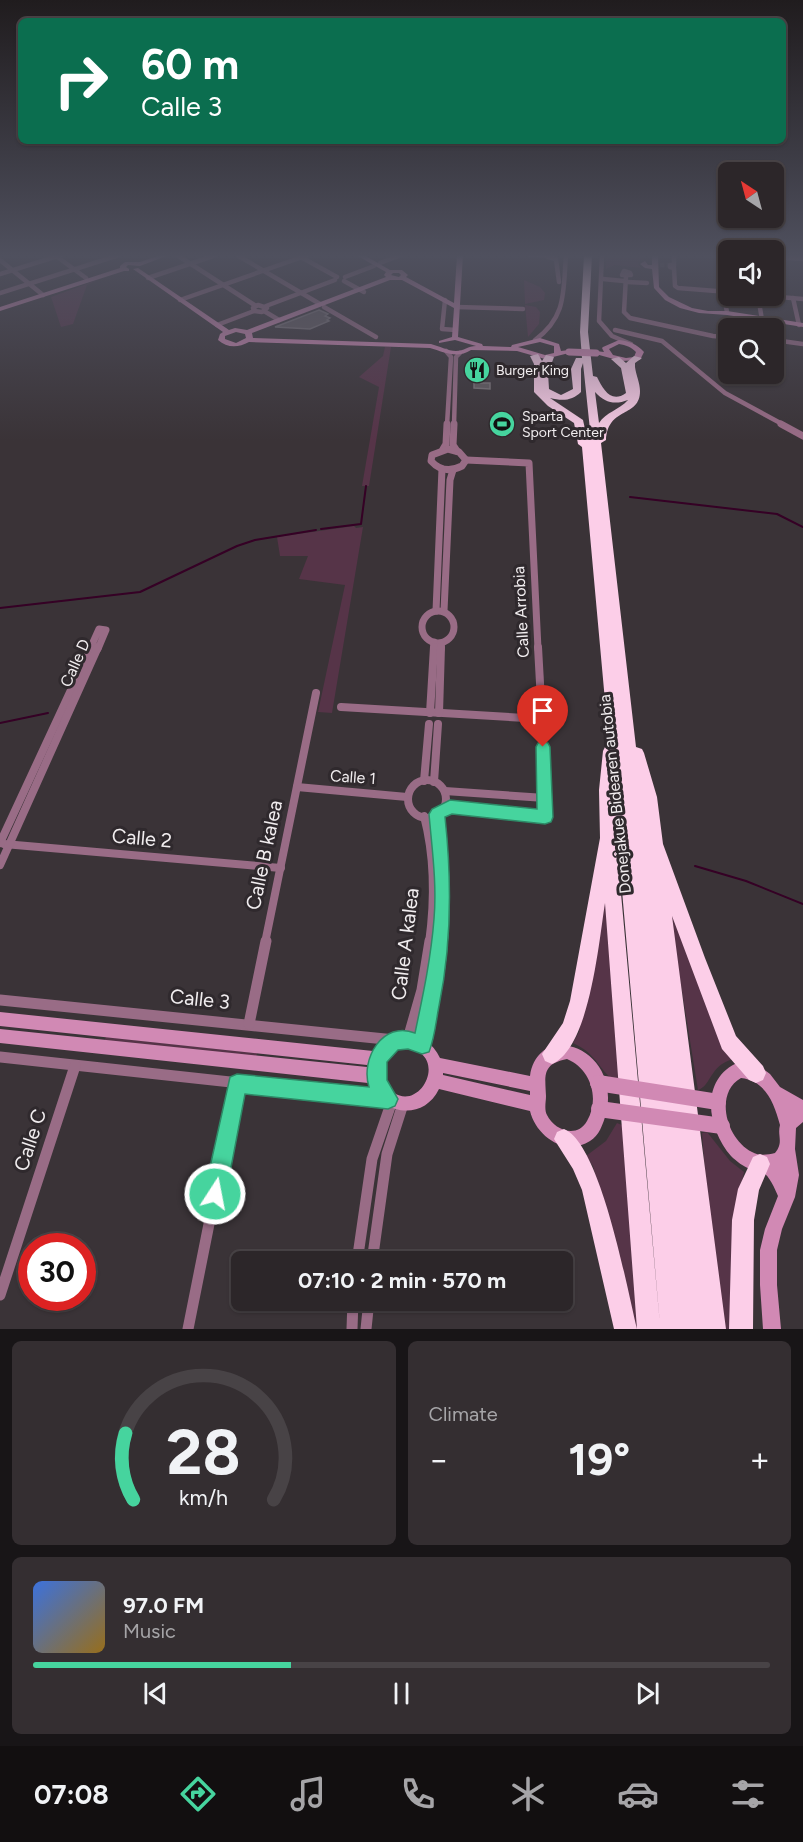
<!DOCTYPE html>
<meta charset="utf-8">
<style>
body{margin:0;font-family:Figtree,sans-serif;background:#342e31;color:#f1f3f6;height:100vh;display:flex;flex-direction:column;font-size:22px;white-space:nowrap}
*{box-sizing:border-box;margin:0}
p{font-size:20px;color:#a6a5a8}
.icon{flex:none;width:33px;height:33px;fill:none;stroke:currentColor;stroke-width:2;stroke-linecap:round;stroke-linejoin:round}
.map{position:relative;height:1329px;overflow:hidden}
.panel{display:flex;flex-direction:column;gap:12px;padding:12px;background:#181517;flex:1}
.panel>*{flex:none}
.guide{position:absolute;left:18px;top:18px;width:768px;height:126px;border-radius:9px;box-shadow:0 2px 4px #0004,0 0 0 2px #484346;background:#0b6e4f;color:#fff;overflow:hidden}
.needle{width:39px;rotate:324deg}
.fabs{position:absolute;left:718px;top:162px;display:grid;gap:12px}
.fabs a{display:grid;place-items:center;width:66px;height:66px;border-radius:9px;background:#2c2629;box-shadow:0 2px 4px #0004,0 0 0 2px #484346;font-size:30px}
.speed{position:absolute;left:18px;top:1233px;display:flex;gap:12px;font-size:30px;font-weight:700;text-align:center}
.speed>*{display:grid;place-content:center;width:78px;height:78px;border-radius:50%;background:#2c2629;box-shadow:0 2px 4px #0004,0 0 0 2px #484346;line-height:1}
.speed .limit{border:9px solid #d22;background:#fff;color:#111}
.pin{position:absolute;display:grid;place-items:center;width:51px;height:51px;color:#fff;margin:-62px -26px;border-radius:50% 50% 50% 0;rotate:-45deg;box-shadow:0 0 6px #0007}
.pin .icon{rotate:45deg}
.me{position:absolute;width:66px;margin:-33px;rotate:11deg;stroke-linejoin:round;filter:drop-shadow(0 0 4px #0008)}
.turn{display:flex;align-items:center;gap:21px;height:126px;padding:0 24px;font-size:27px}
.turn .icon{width:78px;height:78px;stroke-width:2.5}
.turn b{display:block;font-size:42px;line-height:51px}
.big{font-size:45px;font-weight:700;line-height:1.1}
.panel .card{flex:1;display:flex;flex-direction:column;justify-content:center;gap:9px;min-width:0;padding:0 21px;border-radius:9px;background:#342e31}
.panel .dial{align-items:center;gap:0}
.dial svg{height:156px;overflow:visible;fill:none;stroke:#484346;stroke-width:7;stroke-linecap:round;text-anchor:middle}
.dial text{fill:#f1f3f6;stroke:none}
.song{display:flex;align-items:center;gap:18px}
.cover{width:72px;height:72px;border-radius:9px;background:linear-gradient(135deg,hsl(220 70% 55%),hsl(40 70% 35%))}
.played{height:6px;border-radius:3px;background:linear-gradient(90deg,#46d49e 35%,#484346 35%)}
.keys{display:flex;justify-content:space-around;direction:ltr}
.heat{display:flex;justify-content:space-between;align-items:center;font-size:33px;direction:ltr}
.panel .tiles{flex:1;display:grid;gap:12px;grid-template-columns:1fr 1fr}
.card:last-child{grid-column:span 2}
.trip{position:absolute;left:231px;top:1251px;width:342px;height:60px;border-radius:9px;background:#2c2629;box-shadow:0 2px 4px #0004,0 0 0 2px #484346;font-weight:700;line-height:60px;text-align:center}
.tab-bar{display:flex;height:96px;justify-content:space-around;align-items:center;background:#120f10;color:#a6a5a8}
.tab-bar .icon{width:42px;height:42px}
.tab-bar .selected{color:#46d49e}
.tab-bar b{font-size:27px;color:#f1f3f6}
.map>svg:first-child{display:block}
.green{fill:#563448}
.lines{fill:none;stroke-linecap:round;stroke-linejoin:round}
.stream{stroke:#350125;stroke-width:2}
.building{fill:#625a5e;stroke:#7b7377;stroke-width:1.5}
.street-tunnel{stroke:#554f53;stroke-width:4.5;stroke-dasharray:4.5 2;stroke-linecap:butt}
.street-far3{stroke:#996c86;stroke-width:4.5}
.street-far2{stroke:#996c86;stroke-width:7}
.street-far1{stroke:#996c86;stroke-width:8}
.street{stroke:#996c86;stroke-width:11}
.secondary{fill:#d189b4;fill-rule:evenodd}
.highway{fill:#fccee8;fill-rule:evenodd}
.secondary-bridge-far1{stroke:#d189b4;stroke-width:7}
.secondary-bridge{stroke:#d189b4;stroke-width:16}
.route{fill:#46d49e;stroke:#2e8a67;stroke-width:1.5}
.labels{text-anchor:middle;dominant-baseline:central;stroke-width:6;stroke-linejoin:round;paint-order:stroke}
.far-poi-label{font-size:14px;fill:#f1edef;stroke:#2f292d;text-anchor:start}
.street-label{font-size:16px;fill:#f1edef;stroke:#2f292d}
.near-street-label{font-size:20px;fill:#f1edef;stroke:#2f292d}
</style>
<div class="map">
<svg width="803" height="1329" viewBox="0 0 803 1329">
<rect width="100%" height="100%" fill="#3a3337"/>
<g class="green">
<polygon points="605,255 646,255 638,263 641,268 615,265 606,269"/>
<polygon points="100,279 87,285 73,324 61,327 51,297"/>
<polygon points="524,280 540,287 545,293 544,300 525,304"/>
<polygon points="525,305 536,307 540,312 539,324 528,337"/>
<polygon points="385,347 391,347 369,486 362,486 379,387 359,377 383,356"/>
<polygon points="354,526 356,528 363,527 332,713 318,712 345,585 299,579 308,556 280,556 277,537"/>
<path d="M607,882L619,1084C599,1072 598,1054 573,1043L579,1032Z"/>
<path d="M665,886L733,1059C709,1066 712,1085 698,1090Z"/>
<polygon points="106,1037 257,1053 256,1058 104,1042"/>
<polygon points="617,1123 622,1125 644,1329 633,1329 593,1166 586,1156 606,1141"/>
<polygon points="707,1132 730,1161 744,1172 737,1204 734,1329 723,1329 707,1200 702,1133"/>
</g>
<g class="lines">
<g class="stream">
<polyline points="630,497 777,514 803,527"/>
<polyline points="321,529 361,524 366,486"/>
<polyline points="0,608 140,592 237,546 255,540 316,530"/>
<polyline points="0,723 48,713"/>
<polyline points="695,866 746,881 803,904"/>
</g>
</g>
<g class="building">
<polygon points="319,310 328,314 325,316 330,318 327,320 329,321 310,329 275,327"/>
<polygon points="475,360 481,360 481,383 490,383 490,389 474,388 474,377 472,376 472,362"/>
</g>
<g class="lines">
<polyline class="street-tunnel" points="660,265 670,265"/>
<g class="street-far3">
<polyline points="177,255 256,306"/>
<polyline points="237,255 320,304"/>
<polyline points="530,255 553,256"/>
<polyline points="602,255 599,321 612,336 631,344"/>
<polyline points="56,256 86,278"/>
<polyline points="299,256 337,277"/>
<polyline points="548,257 556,259 559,282"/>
<polyline points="774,257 803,259"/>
<polyline points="0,260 43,295"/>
<polyline points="380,263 401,255"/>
<polyline points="670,265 674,266 674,255"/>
<polyline points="670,267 674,268 675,286 678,288 729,292"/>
<polygon points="624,271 630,273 631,275 622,275"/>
<polyline points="0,274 61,255"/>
<polyline points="626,276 624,312 630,318 713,336 725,337 729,334"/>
<polyline points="345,277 374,266"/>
<polyline points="148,278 216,255"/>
<polyline points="603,279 624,281"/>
<polyline points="344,281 364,292"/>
<polyline points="628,282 647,283"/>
<polyline points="723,292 727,312"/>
<polyline points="0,293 119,255"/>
<polyline points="758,296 762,320"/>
<polyline points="768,296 803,299"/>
<polyline points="793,298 799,325"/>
<polyline points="180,300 308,255"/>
<polyline points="445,300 442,329 456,330"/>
<polygon points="258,305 267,308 262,312 254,311 253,308"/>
<polyline points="266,306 335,280"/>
<polyline points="324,307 376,337"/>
<polyline points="457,307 523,309"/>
<polyline points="264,311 279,320"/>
<polyline points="727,319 729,331"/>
<polyline points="217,325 254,311"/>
<polyline points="615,330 662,341 725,393 784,425"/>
<path d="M535,340C567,317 563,291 566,255"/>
<polyline points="774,340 803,344"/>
<polyline points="446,351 451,357 447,425"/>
<polyline points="454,425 456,357 460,353"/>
</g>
<g class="street-far2">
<polyline points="454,424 453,445 457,451"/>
<polyline points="781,424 803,436"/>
<polyline points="443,449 446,444 447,424"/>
<path d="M448,449L459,452L466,460L462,466C450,472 440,471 431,461L432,455Z"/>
<polyline points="466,460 529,463 538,649"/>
<polyline points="436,611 442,469"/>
<polyline points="444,611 450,480 453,470"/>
<circle cx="438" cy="627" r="16"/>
<polyline points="90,649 99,629 106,630 98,649"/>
<polyline points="434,649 434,642"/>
<polyline points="441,649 441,643"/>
</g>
<g class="street-far1">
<polyline points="341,707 542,719 538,647"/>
<polyline points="430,713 434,647"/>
<polyline points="439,713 441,647"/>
<circle cx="427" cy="799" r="19"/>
<polyline points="424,781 429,724"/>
<polyline points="434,782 438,724"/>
<polyline points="297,787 407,797"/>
<polyline points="445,791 545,798"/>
<polyline points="442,810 450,807 545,817 542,729"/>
<polyline points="437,814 443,890 441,943"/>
<path d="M424,816C435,858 435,900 429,943"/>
<polyline points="0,843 91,647"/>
<polyline points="4,844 281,868"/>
<polyline points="0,865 98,647"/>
<polyline points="265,943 316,693"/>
</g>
<g class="street">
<polyline points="0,1000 395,1040"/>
<polyline points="249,1024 266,941"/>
<polyline points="408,1039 422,990 430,941"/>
<polyline points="422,1045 441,941"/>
<polyline points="0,1057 388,1099"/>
<polyline points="357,1262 372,1159 392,1101"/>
<polyline points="372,1262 387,1154 403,1104"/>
<polyline points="0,1295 75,1066"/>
<polyline points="188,1329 237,1084"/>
<polyline points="352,1329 353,1300"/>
<polyline points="366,1329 369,1300"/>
</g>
<g class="secondary">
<polygon points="160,255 169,255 140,266 128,265 126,267 129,269 129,271 124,271 0,311 0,307 120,268 120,266 125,262 140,262"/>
<path d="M356,255H364L390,270H402L408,275L406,277L454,303L457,255H463L458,337L482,344L483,346L511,347L512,345L540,338L559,344L561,351L569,350L573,352L545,359L517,351L471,350C457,359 444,352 430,348L249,342C238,348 227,348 218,340L220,334L223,332L133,269L138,268L229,330L235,328L247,330L386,277L384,275L386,272ZM393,273H399L401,275L399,277L391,275ZM390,280H402L454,308L452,337L439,341V343L455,340L476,346C468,346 464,351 456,351C448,351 439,346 431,344L253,338L252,333ZM236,332L245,334L246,338L236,343L225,339V336ZM540,342L554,346V353L545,355L518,347Z"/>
<polygon points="652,255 658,255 659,287 669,297 692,308 708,311 727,311 803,323 803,327 727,315 699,313 680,308 665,300 654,288 652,269 645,268 640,264 645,261 648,265 652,265"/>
<path d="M619,340C629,341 637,344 644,352L640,360L621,361L592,353L596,351L604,352L602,348L603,347ZM619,344C626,345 631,347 636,352L634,357L626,358L613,355L609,349Z"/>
<path d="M0,1012L373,1051C391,1026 428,1030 440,1058L530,1076C538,1019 622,1047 606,1114C603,1124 599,1136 590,1141C565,1157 536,1136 530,1111L439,1089C423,1122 381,1115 368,1083L0,1043V1029L367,1067V1065L0,1026ZM405,1048C456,1053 413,1128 383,1081C383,1078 382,1075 382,1071C380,1058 394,1049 405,1048ZM567,1059C591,1069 600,1099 587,1121C577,1139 554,1130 547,1115C544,1109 546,1102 546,1096C545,1075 542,1064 567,1059ZM443,1073L530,1091V1095L443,1075Z"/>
<path d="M739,1062L762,1068L770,1074L780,1087L803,1100V1122L796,1128L795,1149L799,1175L795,1197L782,1229L777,1250V1285L781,1329H763L760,1285V1250L765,1229L778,1196C774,1187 769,1174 759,1170C756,1169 753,1170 750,1169C744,1167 736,1161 731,1156C707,1128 699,1079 739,1062ZM741,1078C766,1081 774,1103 780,1125C777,1136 784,1142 775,1153C767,1155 759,1156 752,1152C726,1139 714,1093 741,1078Z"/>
</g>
<g class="highway">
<path d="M584,255H592L588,332L593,376L597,377C603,389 611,404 626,393L621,368L611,359L619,357L626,363L634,356L642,358L635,363V367C636,375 640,383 640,391C640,418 608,406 606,440L601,443L636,747L642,749L644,753L657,797L663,844L705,958L736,1036L763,1066L766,1073L763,1080L756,1083L749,1080L722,1049L672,916L726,1329H614L582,1190L573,1169L554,1139L557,1132L564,1129C601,1144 627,1289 637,1329L605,903C599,940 590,1048 552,1064L545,1061L542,1054L563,1023L570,1001L600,838L599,790L603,751L605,747L609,745L582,447L578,444L574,423L548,406L534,392V364L530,356L538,354L542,361L546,355L554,357L548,373L549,389L561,395L573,389L571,369L576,358H582L580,332ZM583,363L590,430L585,429L583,420L550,398C562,401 572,401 581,392V369ZM595,392C605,403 615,405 628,400C619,410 606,412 599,423ZM616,822L660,1325L616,838Z"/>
<polygon points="760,1154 767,1157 770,1164 759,1190 754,1220 753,1329 729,1329 732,1220 738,1189 753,1157"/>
</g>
<polyline class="secondary-bridge-far1" points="569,352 596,353"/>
<g class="secondary-bridge">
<polyline points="598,1083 718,1102"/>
<polyline points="599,1109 722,1126"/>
</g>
</g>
<linearGradient id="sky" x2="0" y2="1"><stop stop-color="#201c1e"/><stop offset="0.58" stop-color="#4f505e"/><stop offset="1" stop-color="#4f505e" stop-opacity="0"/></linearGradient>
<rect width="803" height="441" fill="url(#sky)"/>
<path class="route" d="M543,741L548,743L550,747L553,817L551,822L545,824L452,814L445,817C452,882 452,943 439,1006C436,1021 435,1037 429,1052L422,1054L408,1049L398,1050L387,1062V1080L398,1099L395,1106L388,1109L245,1094L226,1194L222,1201L215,1204L207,1201L204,1194L230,1077L237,1074L369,1087C360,1059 383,1020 415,1033C423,995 431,958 434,919C437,884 432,849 429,814L432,809L450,800L537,809L536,747L538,743Z"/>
<defs>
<g id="restaurant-disc" transform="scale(1.35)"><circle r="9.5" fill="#46d49e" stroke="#2f292d"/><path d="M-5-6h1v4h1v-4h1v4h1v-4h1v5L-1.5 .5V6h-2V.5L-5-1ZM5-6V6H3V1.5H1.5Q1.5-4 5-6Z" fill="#111"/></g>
<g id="stadium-disc" transform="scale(1.35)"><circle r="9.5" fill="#46d49e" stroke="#2f292d"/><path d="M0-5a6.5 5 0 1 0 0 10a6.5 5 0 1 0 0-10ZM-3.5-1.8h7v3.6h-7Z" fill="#111"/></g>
</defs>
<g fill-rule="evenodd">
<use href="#restaurant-disc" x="477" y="370"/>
<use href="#stadium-disc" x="502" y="424"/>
</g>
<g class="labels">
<g class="far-poi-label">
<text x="496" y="370">Burger King</text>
<text x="522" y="416">Sparta<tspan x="522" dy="16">Sport Center</tspan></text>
</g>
<g class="street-label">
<text transform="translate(521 612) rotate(-93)">Calle Arrobia</text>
<text transform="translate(75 663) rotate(-66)">Calle D</text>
<text transform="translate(353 777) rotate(4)">Calle 1</text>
<text transform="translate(615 794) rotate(-96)">Donejakue Bidearen autobia</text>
</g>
<g class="near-street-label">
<text transform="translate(142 838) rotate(5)">Calle 2</text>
<text transform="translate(264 855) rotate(-78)">Calle B kalea</text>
<text transform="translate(405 944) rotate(-83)">Calle A kalea</text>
<text transform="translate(200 999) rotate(6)">Calle 3</text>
<text transform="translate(30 1140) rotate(-72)">Calle C</text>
</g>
</g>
</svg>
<div class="fabs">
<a><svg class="needle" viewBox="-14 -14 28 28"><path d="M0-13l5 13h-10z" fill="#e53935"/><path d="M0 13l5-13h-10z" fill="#a6a5a8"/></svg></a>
<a><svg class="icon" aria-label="sound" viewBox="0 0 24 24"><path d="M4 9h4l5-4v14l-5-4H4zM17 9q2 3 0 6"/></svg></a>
<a><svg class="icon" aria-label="search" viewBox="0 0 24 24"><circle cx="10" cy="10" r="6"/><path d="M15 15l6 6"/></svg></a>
</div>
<div class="speed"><div class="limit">30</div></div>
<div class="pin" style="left:543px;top:747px;background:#d93025"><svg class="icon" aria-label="arrive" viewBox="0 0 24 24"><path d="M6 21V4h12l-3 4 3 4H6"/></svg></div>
<svg class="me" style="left:215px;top:1194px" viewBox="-20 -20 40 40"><circle r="17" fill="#46d49e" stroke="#fff" stroke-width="3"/><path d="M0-11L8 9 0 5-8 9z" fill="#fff"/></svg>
<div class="trip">07:10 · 2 min · 570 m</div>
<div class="guide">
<div class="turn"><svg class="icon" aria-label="right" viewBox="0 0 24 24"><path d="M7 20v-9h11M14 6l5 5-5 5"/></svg><div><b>60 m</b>Calle 3</div></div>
</div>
</div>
<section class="panel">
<div class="tiles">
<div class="card dial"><svg viewBox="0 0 100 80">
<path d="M14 69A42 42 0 1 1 86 69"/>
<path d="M14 69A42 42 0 0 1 10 35" stroke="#46d49e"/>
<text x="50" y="56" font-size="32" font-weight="700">28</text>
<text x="50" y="72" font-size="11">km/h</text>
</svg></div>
<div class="card"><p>Climate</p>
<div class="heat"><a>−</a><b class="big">19°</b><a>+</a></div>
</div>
<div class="card">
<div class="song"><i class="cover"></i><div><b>97.0 FM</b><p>Music</p></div></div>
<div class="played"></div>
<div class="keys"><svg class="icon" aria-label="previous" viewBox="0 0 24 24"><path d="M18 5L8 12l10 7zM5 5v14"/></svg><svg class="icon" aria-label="pause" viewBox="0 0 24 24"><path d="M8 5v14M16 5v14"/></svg><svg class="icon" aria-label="next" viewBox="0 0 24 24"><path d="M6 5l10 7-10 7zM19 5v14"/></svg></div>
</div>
</div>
</section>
<nav class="tab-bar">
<b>07:08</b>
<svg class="icon selected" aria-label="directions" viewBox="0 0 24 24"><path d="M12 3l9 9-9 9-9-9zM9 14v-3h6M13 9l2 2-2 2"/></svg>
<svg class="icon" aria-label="music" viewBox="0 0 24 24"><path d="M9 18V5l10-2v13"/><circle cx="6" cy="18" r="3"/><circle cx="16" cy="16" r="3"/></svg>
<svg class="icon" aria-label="phone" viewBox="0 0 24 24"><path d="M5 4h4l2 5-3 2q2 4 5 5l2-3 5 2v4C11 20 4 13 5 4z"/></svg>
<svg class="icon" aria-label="climate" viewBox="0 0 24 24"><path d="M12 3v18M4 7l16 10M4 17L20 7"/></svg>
<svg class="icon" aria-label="car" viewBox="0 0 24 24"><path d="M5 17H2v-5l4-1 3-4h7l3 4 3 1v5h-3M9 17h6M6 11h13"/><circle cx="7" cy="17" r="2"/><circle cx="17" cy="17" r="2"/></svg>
<svg class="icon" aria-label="filters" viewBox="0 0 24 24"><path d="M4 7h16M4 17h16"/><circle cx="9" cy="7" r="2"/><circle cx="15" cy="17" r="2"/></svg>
</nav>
